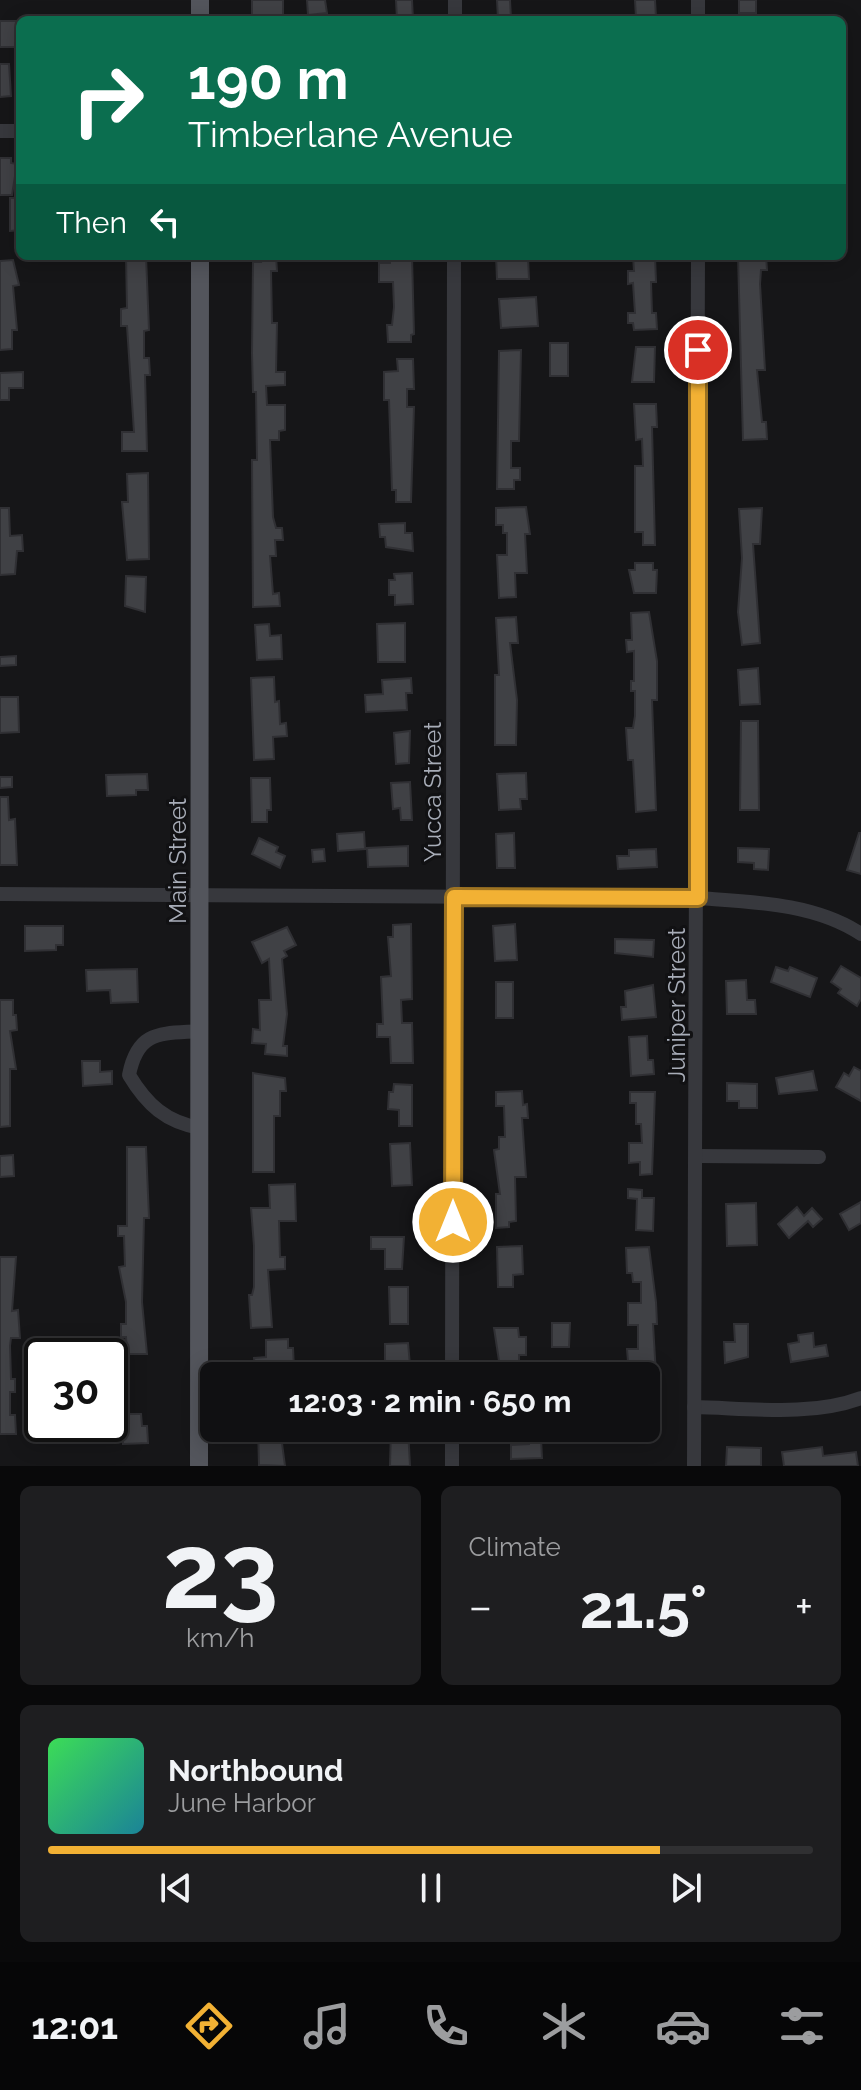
<!DOCTYPE html>
<meta charset="utf-8">
<style>
body{margin:0;font-family:Raleway,sans-serif;background:#1e1e20;color:#f1f3f6;height:100vh;display:flex;flex-direction:column;font-size:30px;white-space:nowrap}
*{box-sizing:border-box;margin:0}
p{font-size:26px;color:#9c9d9f}
.icon{flex:none;width:44px;height:44px;fill:none;stroke:currentColor;stroke-width:2;stroke-linecap:round;stroke-linejoin:round}
.map{position:relative;height:1466px;overflow:hidden}
.drawer{display:flex;flex-direction:column;gap:20px;padding:20px;background:#09090a;flex:1}
.drawer>*{flex:none}
.guide{position:absolute;left:16px;top:16px;width:830px;height:244px;border-radius:12px;box-shadow:0 4px 20px #0003,0 0 0 2px #303032;background:#0b6e4f;color:#fff;overflow:hidden}
.speed{position:absolute;left:24px;top:1338px;display:flex;gap:16px;font-size:40px;font-weight:700;text-align:center}
.speed>*{display:grid;place-content:center;width:104px;height:104px;border-radius:50%;background:#101012;box-shadow:0 4px 20px #0003,0 0 0 2px #303032;line-height:1}
.speed .limit{border:4px solid #111;border-radius:12px;background:#fff;color:#111}
.pin{position:absolute;display:grid;place-items:center;width:68px;height:68px;color:#fff;margin:-34px;border:4px solid #fff;border-radius:50%;box-shadow:0 2px 8px #0007}
.me{position:absolute;width:88px;margin:-44px;rotate:0deg;stroke-linejoin:round;filter:drop-shadow(0 0 6px #0008)}
.turn{display:flex;align-items:center;gap:28px;height:168px;padding:0 40px;font-size:36px}
.turn .icon{width:104px;height:104px;stroke-width:2.5}
.turn b{display:block;font-size:56px;line-height:68px}
.then{display:flex;align-items:center;height:76px;padding:0 40px;background:#0003;gap:16px;font-size:30px}
.big{font-size:60px;font-weight:700;line-height:1.1}
.drawer .card{flex:1;display:flex;flex-direction:column;justify-content:center;gap:12px;min-width:0;padding:0 28px;border-radius:12px;background:#1e1e20}
.drawer .dial{align-items:center;gap:0}
.dial b{font-size:104px;line-height:1}
.song{display:flex;align-items:center;gap:24px}
.cover{width:96px;height:96px;border-radius:12px;background:linear-gradient(135deg,hsl(130 70% 55%),hsl(190 70% 35%))}
.played{height:8px;border-radius:4px;background:linear-gradient(90deg,#f2b134 80%,#303032 80%)}
.keys{display:flex;justify-content:space-around;direction:ltr}
.heat{display:flex;justify-content:space-between;align-items:center;font-size:44px;direction:ltr}
.drawer .tiles{flex:1;display:grid;gap:20px;grid-template-columns:1fr 1fr}
.card:last-child{grid-column:span 2}
.trip{position:absolute;left:200px;top:1362px;width:460px;height:80px;border-radius:12px;background:#101012;box-shadow:0 4px 20px #0003,0 0 0 2px #303032;font-weight:700;line-height:80px;text-align:center}
.tabs{display:flex;height:128px;justify-content:space-around;align-items:center;background:#060607;color:#9c9d9f}
.tabs .icon{width:56px;height:56px}
.tabs .current{color:#f2b134}
.tabs b{font-size:36px;color:#f1f3f6}
.map>svg:first-child{display:block}
.building{fill:#404145;stroke:#303034;stroke-width:2}
.lines{fill:none;stroke-linecap:round;stroke-linejoin:round}
.minor{stroke:#37383d;stroke-width:14}
.major{stroke:#53555c;stroke-width:18}
.route-casing{stroke:#9d7322;stroke-width:20}
.route{stroke:#f2b134;stroke-width:14}
.labels{text-anchor:middle;dominant-baseline:central;stroke-width:6;stroke-linejoin:round;paint-order:stroke}
.street-label{font-size:24px;fill:#a8adb8;stroke:#111113}
</style>
<div class="map">
<svg width="861" height="1466" viewBox="0 0 861 1466">
<rect width="100%" height="100%" fill="#161618"/>
<g class="building">
<rect x="252" y="0" width="31" height="16"/>
<polygon points="307,0 325,0 327,13 308,15"/>
<polygon points="396,0 412,0 413,20 397,20"/>
<polygon points="497,0 510,0 511,19 498,19"/>
<polygon points="635,0 655,0 656,17 636,18"/>
<rect x="739" y="0" width="17" height="13"/>
<rect x="0" y="21" width="20" height="26"/>
<polygon points="0,64 9,64 11,96 0,97"/>
<polygon points="0,158 11,158 11,163 17,164 12,195 0,195"/>
<polygon points="10,198 20,198 20,230 10,231"/>
<polygon points="126,256 146,256 149,330 144,331 144,358 149,358 150,375 145,375 147,451 122,451 122,432 134,432 127,326 121,326 121,309 127,308"/>
<polygon points="260,256 276,256 277,271 271,271 272,323 277,323 276,372 285,372 285,385 266,386 267,405 285,405 285,430 279,431 279,440 270,440 273,517 276,528 282,528 283,540 275,540 276,556 270,556 273,594 279,593 280,606 253,607 252,460 257,460 256,392 253,392 252,353 253,262 261,262"/>
<polygon points="390,256 412,256 414,334 411,335 411,342 388,342 387,325 392,325 394,307 393,282 379,282 379,263 390,263"/>
<polygon points="496,256 528,258 529,279 497,279"/>
<polygon points="633,256 655,256 656,282 651,282 652,313 656,313 657,329 634,330 633,323 628,323 628,313 635,313 633,283 628,284 628,271 634,271"/>
<polygon points="738,256 766,256 767,270 761,270 760,284 765,370 757,370 762,422 766,422 767,439 743,440"/>
<polygon points="13,260 19,285 13,286 17,330 12,330 12,349 0,350 0,261"/>
<polygon points="536,297 538,326 501,328 499,299"/>
<rect x="550" y="343" width="18" height="33"/>
<polygon points="636,347 655,347 654,382 632,382"/>
<polygon points="521,350 519,441 511,441 511,468 520,468 520,480 514,480 514,489 497,489 499,351"/>
<polygon points="397,359 413,359 414,389 407,389 407,407 414,407 411,502 396,502 396,490 392,490 389,400 384,400 384,372 398,371"/>
<polygon points="23,372 23,388 9,388 9,400 0,400 0,373"/>
<polygon points="634,404 656,404 657,427 652,427 655,545 643,545 643,532 635,532 635,466 643,466 642,439 636,440"/>
<polygon points="148,473 149,559 127,560 122,502 128,502 127,474"/>
<polygon points="526,507 530,534 525,534 527,573 515,573 516,597 499,598 497,555 507,555 507,533 503,533 503,525 496,525 496,508"/>
<polygon points="0,508 9,508 10,536 22,535 23,551 17,551 15,574 0,575"/>
<polygon points="762,508 760,544 753,544 760,643 742,645 738,612 742,558 739,509"/>
<polygon points="405,523 405,533 412,533 413,551 386,547 385,537 380,537 379,524"/>
<polygon points="635,563 653,563 653,570 657,570 656,593 634,593 629,570 635,570"/>
<polygon points="412,573 413,604 395,605 395,595 389,595 389,580 395,580 394,574"/>
<polygon points="126,576 146,577 145,612 125,606"/>
<polygon points="649,612 657,661 657,700 652,700 656,810 636,812 633,760 628,760 626,728 633,728 635,716 635,691 631,691 631,681 634,681 634,651 627,652 626,640 632,640 631,613"/>
<polygon points="516,617 518,643 510,643 517,700 516,745 495,745 495,675 499,675 496,618"/>
<polygon points="405,623 405,662 378,662 377,624"/>
<polygon points="269,624 270,636 281,635 282,659 257,660 255,625"/>
<polygon points="16,656 16,665 0,666 0,657"/>
<polygon points="758,668 760,704 740,705 738,670"/>
<polygon points="274,677 275,702 279,701 280,724 286,723 287,736 273,737 274,759 254,760 251,678"/>
<polygon points="411,678 412,693 406,693 407,710 366,712 365,695 383,694 382,680"/>
<polygon points="0,697 18,697 19,732 0,733"/>
<polygon points="741,721 758,721 759,810 740,810"/>
<polygon points="410,731 409,763 396,764 394,733"/>
<polygon points="526,773 527,799 520,799 521,809 499,810 497,774"/>
<polygon points="147,774 148,790 136,790 136,795 107,796 106,775"/>
<polygon points="0,777 12,777 12,787 0,788"/>
<polygon points="251,778 270,778 271,810 267,810 267,822 252,822"/>
<polygon points="410,782 412,820 401,820 400,808 393,809 391,783"/>
<polygon points="0,797 8,797 9,820 15,819 17,865 0,865"/>
<polygon points="364,832 365,849 338,851 337,834"/>
<polygon points="514,833 515,868 497,868 496,834"/>
<polygon points="859,833 861,833 861,874 847,870"/>
<polygon points="259,838 278,847 276,852 285,856 280,868 252,854"/>
<polygon points="408,846 408,866 368,867 367,848"/>
<polygon points="738,848 769,849 768,870 754,869 754,863 738,862"/>
<polygon points="324,849 325,861 313,862 312,850"/>
<polygon points="656,849 657,867 618,869 617,856 629,856 629,850"/>
<polygon points="411,924 412,999 401,1000 402,1023 412,1023 413,1063 391,1063 390,1037 377,1037 377,1024 383,1024 381,977 391,976 388,937 393,937 393,925"/>
<polygon points="515,924 517,960 495,961 493,926"/>
<polygon points="25,926 63,926 63,945 56,945 56,950 25,951"/>
<polygon points="287,927 296,945 284,951 287,956 282,959 287,1014 283,1046 287,1046 287,1056 265,1054 266,1044 252,1043 253,1029 260,1030 259,1000 271,1000 269,959 262,963 252,942"/>
<polygon points="615,939 654,940 653,957 615,953"/>
<polygon points="841,966 861,978 861,999 857,1006 838,993 841,989 831,982"/>
<polygon points="776,967 788,971 790,967 817,978 810,997 771,982"/>
<polygon points="137,969 138,1002 111,1003 110,990 87,991 86,970"/>
<polygon points="746,980 747,1000 755,1000 756,1014 727,1014 726,981"/>
<rect x="496" y="982" width="17" height="36"/>
<polygon points="653,985 656,1017 622,1020 621,1007 626,1007 625,991"/>
<polygon points="0,1000 13,1000 13,1015 16,1015 17,1030 10,1031 16,1069 10,1069 10,1126 0,1127"/>
<polygon points="647,1036 648,1060 653,1060 654,1074 631,1076 629,1037"/>
<polygon points="82,1061 100,1061 100,1072 112,1071 112,1084 83,1086"/>
<polygon points="854,1067 861,1071 861,1101 836,1087 844,1073 849,1076"/>
<polygon points="813,1071 817,1090 779,1094 776,1078"/>
<polygon points="253,1073 285,1078 286,1091 280,1091 280,1116 274,1116 274,1172 253,1172"/>
<polygon points="727,1083 757,1084 757,1108 739,1108 739,1101 727,1101"/>
<polygon points="394,1084 412,1085 412,1126 399,1126 399,1110 388,1109 389,1092 393,1092"/>
<polygon points="522,1091 523,1105 527,1104 528,1118 522,1118 526,1177 515,1177 516,1221 509,1222 509,1227 496,1228 496,1194 500,1194 494,1150 499,1149 499,1137 505,1137 504,1106 496,1106 496,1092"/>
<polygon points="630,1092 655,1092 652,1174 640,1175 640,1162 629,1163 629,1143 642,1143 641,1124 636,1124 636,1103 630,1103"/>
<polygon points="410,1143 412,1185 392,1186 390,1144"/>
<polygon points="127,1147 146,1147 149,1218 144,1218 142,1302 147,1354 127,1354 126,1337 121,1337 121,1324 126,1324 126,1302 119,1267 125,1266 124,1236 118,1236 118,1226 127,1226"/>
<polygon points="13,1155 14,1176 0,1177 0,1156"/>
<polygon points="295,1184 296,1221 279,1221 280,1257 285,1257 285,1269 268,1270 272,1327 251,1328 249,1295 252,1295 254,1287 254,1246 251,1208 270,1208 269,1185"/>
<polygon points="628,1189 642,1190 642,1198 654,1198 653,1231 636,1230 637,1199 628,1198"/>
<polygon points="861,1202 861,1223 849,1230 840,1214"/>
<polygon points="756,1203 757,1245 727,1246 726,1204"/>
<polygon points="797,1207 804,1216 812,1208 822,1219 813,1227 808,1221 789,1238 778,1224"/>
<polygon points="371,1237 404,1237 402,1269 385,1269 385,1249 371,1249"/>
<polygon points="522,1246 523,1274 513,1275 513,1287 498,1287 497,1247"/>
<polygon points="649,1247 656,1302 657,1324 653,1324 656,1375 634,1376 629,1374 627,1349 638,1349 638,1325 628,1325 628,1303 641,1303 641,1282 633,1282 632,1273 627,1273 626,1248"/>
<polygon points="0,1257 16,1257 12,1311 18,1310 20,1338 11,1338 10,1346 11,1379 15,1379 15,1392 10,1392 10,1415 15,1415 16,1434 0,1434"/>
<polygon points="389,1287 408,1287 408,1324 390,1324"/>
<polygon points="552,1323 570,1323 569,1347 552,1347"/>
<polygon points="734,1324 748,1324 748,1357 725,1363 724,1342 735,1342"/>
<polygon points="494,1328 518,1328 519,1337 526,1337 526,1355 519,1355 519,1362 499,1361"/>
<polygon points="813,1333 814,1347 826,1345 828,1356 791,1362 788,1344 799,1342 798,1335"/>
<polygon points="288,1339 288,1348 293,1348 294,1368 284,1369 284,1376 266,1376 266,1371 255,1371 254,1358 266,1357 266,1340"/>
<polygon points="408,1343 411,1376 385,1376 385,1344"/>
<polygon points="646,1408 655,1408 655,1438 633,1438 633,1428 646,1428"/>
<polygon points="123,1414 141,1414 142,1426 147,1426 148,1443 123,1444"/>
<polygon points="258,1428 280,1428 285,1466 259,1465"/>
<polygon points="391,1428 408,1428 410,1466 390,1466"/>
<polygon points="529,1438 541,1438 542,1458 511,1459 511,1445 529,1444"/>
<polygon points="727,1447 761,1448 761,1466 726,1466"/>
<polygon points="822,1447 823,1456 856,1452 858,1466 784,1466 782,1452"/>
</g>
<g class="lines">
<g class="minor">
<polyline points="698,0 698,20"/>
<polyline points="455,20 455,0"/>
<polyline points="0,131 20,131"/>
<path d="M0,894L698,898C752,902 814,903 861,934"/>
<path d="M200,1128C166,1122 147,1105 129,1075C138,1029 162,1034 201,1031"/>
<polyline points="697,1156 819,1157"/>
<polyline points="452,1376 454,256"/>
<path d="M694,1407C747,1408 811,1417 861,1398"/>
<polyline points="452,1466 452,1428"/>
<polyline points="694,1466 698,256"/>
</g>
<g class="major">
<polyline points="200,0 200,20"/>
<polyline points="199,1466 200,256"/>
</g>
</g>
<g class="lines">
<g class="route-casing">
<polyline id="route" points="453,1222 454,897 698,898 698,350"/>
</g>
<use href="#route" class="route"/>
</g>
<g class="labels">
<g class="street-label">
<text transform="translate(432 792) rotate(-90)">Yucca Street</text>
<text transform="translate(177 861) rotate(-90)">Main Street</text>
<text transform="translate(676 1005) rotate(-90)">Juniper Street</text>
</g>
</g>
</svg>
<div class="speed"><div class="limit">30</div></div>
<div class="pin" style="left:698px;top:350px;background:#d93025"><svg class="icon" aria-label="arrive" viewBox="0 0 24 24"><path d="M6 21V4h12l-3 4 3 4H6"/></svg></div>
<svg class="me" style="left:453px;top:1222px" viewBox="-20 -20 40 40"><circle r="17" fill="#f2b134" stroke="#fff" stroke-width="3"/><path d="M0-11L8 9 0 5-8 9z" fill="#fff"/></svg>
<div class="trip">12:03 · 2 min · 650 m</div>
<div class="guide">
<div class="turn"><svg class="icon" aria-label="right" viewBox="0 0 24 24"><path d="M7 20v-9h11M14 6l5 5-5 5"/></svg><div><b>190 m</b>Timberlane Avenue</div></div>
<div class="then">Then<svg class="icon" aria-label="left" viewBox="0 0 24 24"><path d="M17 20v-9H6M10 6l-5 5 5 5"/></svg></div>
</div>
</div>
<section class="drawer">
<div class="tiles">
<div class="card dial"><b>23</b><p>km/h</p></div>
<div class="card"><p>Climate</p>
<div class="heat"><a>−</a><b class="big">21.5°</b><a>+</a></div>
</div>
<div class="card">
<div class="song"><i class="cover"></i><div><b>Northbound</b><p>June Harbor</p></div></div>
<div class="played"></div>
<div class="keys"><svg class="icon" aria-label="previous" viewBox="0 0 24 24"><path d="M18 5L8 12l10 7zM5 5v14"/></svg><svg class="icon" aria-label="pause" viewBox="0 0 24 24"><path d="M8 5v14M16 5v14"/></svg><svg class="icon" aria-label="next" viewBox="0 0 24 24"><path d="M6 5l10 7-10 7zM19 5v14"/></svg></div>
</div>
</div>
</section>
<nav class="tabs">
<b>12:01</b>
<svg class="icon current" aria-label="directions" viewBox="0 0 24 24"><path d="M12 3l9 9-9 9-9-9zM9 14v-3h6M13 9l2 2-2 2"/></svg>
<svg class="icon" aria-label="music" viewBox="0 0 24 24"><path d="M9 18V5l10-2v13"/><circle cx="6" cy="18" r="3"/><circle cx="16" cy="16" r="3"/></svg>
<svg class="icon" aria-label="phone" viewBox="0 0 24 24"><path d="M5 4h4l2 5-3 2q2 4 5 5l2-3 5 2v4C11 20 4 13 5 4z"/></svg>
<svg class="icon" aria-label="climate" viewBox="0 0 24 24"><path d="M12 3v18M4 7l16 10M4 17L20 7"/></svg>
<svg class="icon" aria-label="car" viewBox="0 0 24 24"><path d="M5 17H2v-5l4-1 3-4h7l3 4 3 1v5h-3M9 17h6M6 11h13"/><circle cx="7" cy="17" r="2"/><circle cx="17" cy="17" r="2"/></svg>
<svg class="icon" aria-label="filters" viewBox="0 0 24 24"><path d="M4 7h16M4 17h16"/><circle cx="9" cy="7" r="2"/><circle cx="15" cy="17" r="2"/></svg>
</nav>
